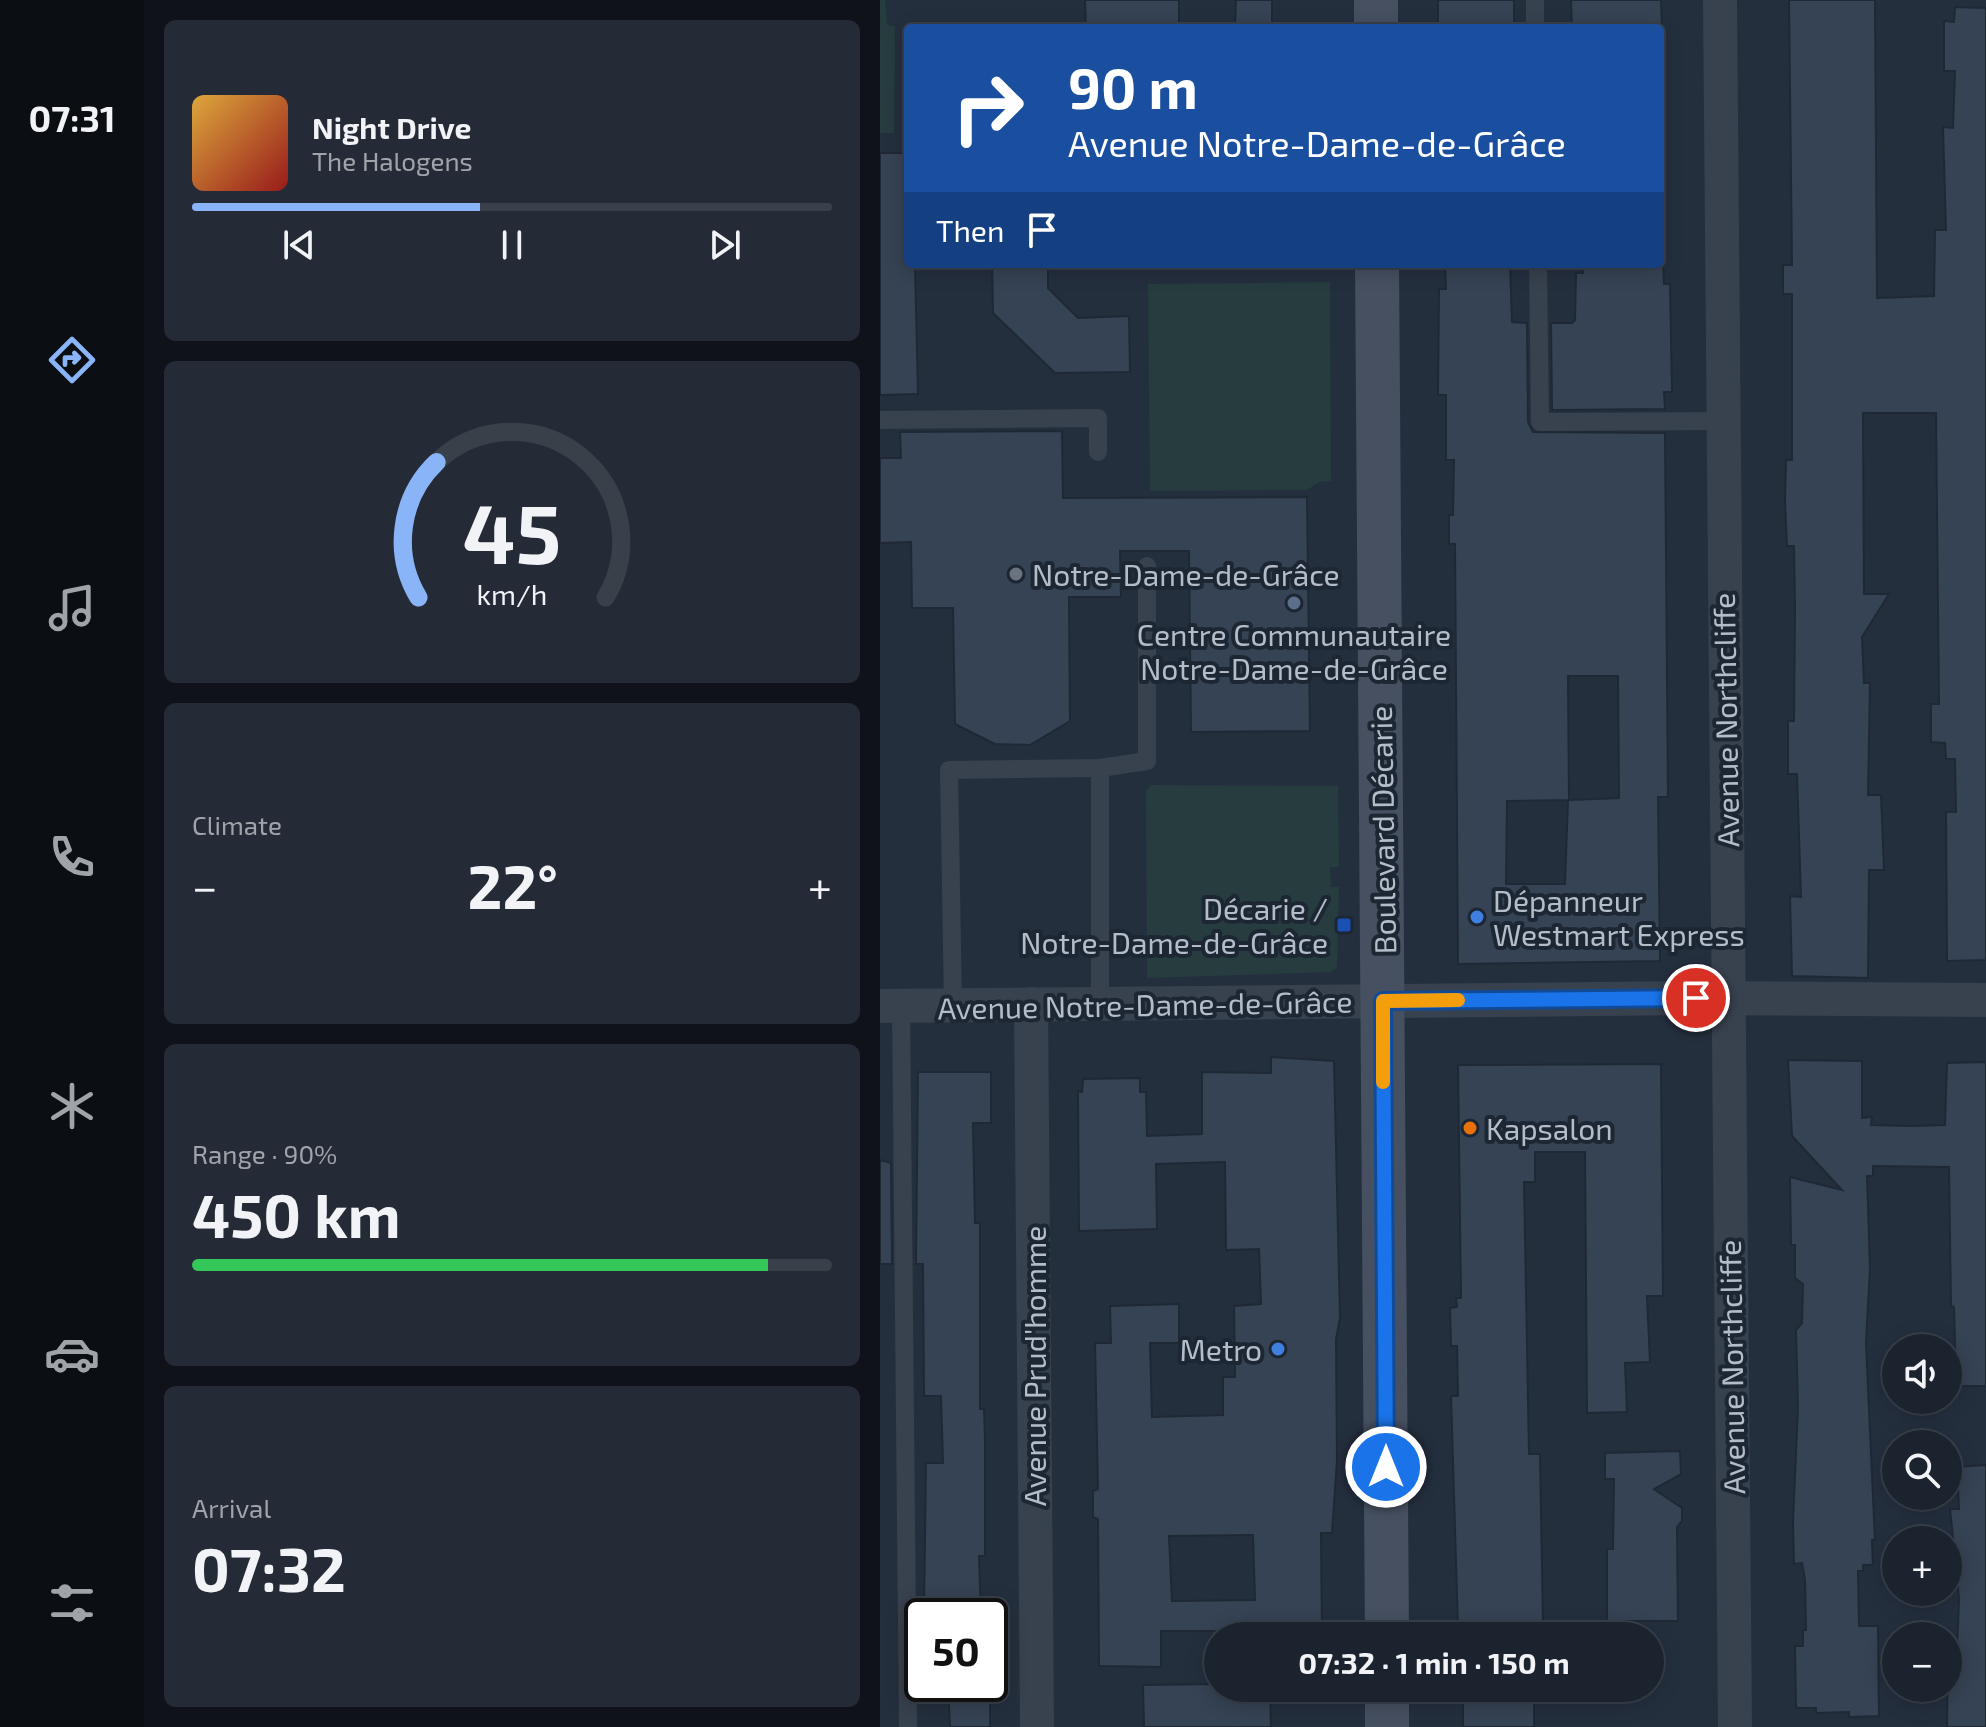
<!DOCTYPE html>
<meta charset="utf-8">
<style>
body{margin:0;font-family:"Exo 2",sans-serif;background:#242b36;color:#f1f3f6;height:100vh;display:flex;flex-direction:column;font-size:30px;white-space:nowrap}
*{box-sizing:border-box;margin:0}
p{font-size:26px;color:#a0a4aa}
.icon{flex:none;width:44px;height:44px;fill:none;stroke:currentColor;stroke-width:2;stroke-linecap:round;stroke-linejoin:round}
.map{position:relative;flex:1;overflow:hidden}
.sheet{display:flex;flex-direction:column;gap:20px;padding:20px;background:#0f1319;width:736px}
.sheet>*{flex:none}
.guide{position:absolute;left:24px;top:24px;width:760px;height:244px;border-radius:8px;box-shadow:0 4px 20px #0003,0 0 0 2px #39404a;background:#1a4fa0;color:#fff;overflow:hidden}
.buttons{position:absolute;left:1002px;top:1334px;display:grid;gap:16px}
.buttons a{display:grid;place-items:center;width:80px;height:80px;border-radius:50%;background:#1b232e;box-shadow:0 4px 20px #0003,0 0 0 2px #39404a;font-size:40px}
.speed{position:absolute;left:24px;top:1598px;display:flex;gap:16px;font-size:40px;font-weight:700;text-align:center}
.speed>*{display:grid;place-content:center;width:104px;height:104px;border-radius:50%;background:#1b232e;box-shadow:0 4px 20px #0003,0 0 0 2px #39404a;line-height:1}
.speed .limit{border:4px solid #111;border-radius:12px;background:#fff;color:#111}
.pin{position:absolute;display:grid;place-items:center;width:68px;height:68px;color:#fff;margin:-34px;border:4px solid #fff;border-radius:50%;box-shadow:0 2px 8px #0007}
.me{position:absolute;width:88px;margin:-44px;rotate:0deg;stroke-linejoin:round;filter:drop-shadow(0 0 6px #0008)}
.turn{display:flex;align-items:center;gap:28px;height:168px;padding:0 32px;font-size:36px}
.turn .icon{width:104px;height:104px;stroke-width:2.5}
.turn b{display:block;font-size:56px;line-height:68px}
.then{display:flex;align-items:center;height:76px;padding:0 32px;background:#0003;gap:16px;font-size:30px}
.big{font-size:60px;font-weight:700;line-height:1.1}
.sheet .card{flex:1;display:flex;flex-direction:column;justify-content:center;gap:12px;min-width:0;padding:0 28px;border-radius:12px;background:#242b36}
.sheet .dial{align-items:center;gap:0}
.dial svg{height:208px;overflow:visible;fill:none;stroke:#39404a;stroke-width:7;stroke-linecap:round;text-anchor:middle}
.dial text{fill:#f1f3f6;stroke:none}
.song{display:flex;align-items:center;gap:24px}
.cover{width:96px;height:96px;border-radius:12px;background:linear-gradient(135deg,hsl(40 70% 55%),hsl(0 70% 35%))}
.played{height:8px;border-radius:4px;background:linear-gradient(90deg,#8ab4f8 45%,#39404a 45%)}
.keys{display:flex;justify-content:space-around;direction:ltr}
.heat{display:flex;justify-content:space-between;align-items:center;font-size:44px;direction:ltr}
.charge{height:12px;border-radius:6px;background:linear-gradient(90deg,#34c759 90%,#39404a 0)}
.trip{position:absolute;left:324px;top:1622px;width:460px;height:80px;border-radius:40px;background:#1b232e;box-shadow:0 4px 20px #0003,0 0 0 2px #39404a;font-weight:700;line-height:80px;text-align:center}
main{display:flex;flex:1;min-height:0}
.tabs{display:flex;flex-direction:column;width:144px;justify-content:space-around;align-items:center;background:#0b0e12;color:#a0a4aa}
.tabs .icon{width:56px;height:56px}
.tabs .current{color:#8ab4f8}
.tabs b{font-size:36px;color:#f1f3f6}
.map>svg:first-child{display:block}
.green{fill:#263c3f}
.building{fill:#364354;stroke:#1f2835;stroke-width:2;fill-rule:evenodd}
.lines{fill:none;stroke-linecap:round;stroke-linejoin:round}
.lane{stroke:#38414e;stroke-width:18}
.street{stroke:#38414e;stroke-width:34}
.secondary{stroke:#465061;stroke-width:44}
.route-casing{stroke:#114b97;stroke-width:20}
.route{stroke:#1a73e8;stroke-width:14}
.slow{stroke:#f59e0b;stroke-width:14}
.worship-dot{fill:#6b7280;stroke:#1d2633;stroke-width:3}
.service-dot{fill:#5c6f8a;stroke:#1d2633;stroke-width:3}
.shop-dot{fill:#3f7fe0;stroke:#1d2633;stroke-width:3}
.transit-dot{fill:#1a4fb4;stroke:#1d2633;stroke-width:3}
.food-dot{fill:#e8710a;stroke:#1d2633;stroke-width:3}
.labels{text-anchor:middle;dominant-baseline:central;stroke-width:8;stroke-linejoin:round;paint-order:stroke}
.poi-label{font-size:30px;fill:#b4bcc9;stroke:#1d2633;text-anchor:start}
.street-label{font-size:30px;fill:#b4bcc9;stroke:#1d2633}
</style>
<main>
<nav class="tabs">
<b>07:31</b>
<svg class="icon current" aria-label="directions" viewBox="0 0 24 24"><path d="M12 3l9 9-9 9-9-9zM9 14v-3h6M13 9l2 2-2 2"/></svg>
<svg class="icon" aria-label="music" viewBox="0 0 24 24"><path d="M9 18V5l10-2v13"/><circle cx="6" cy="18" r="3"/><circle cx="16" cy="16" r="3"/></svg>
<svg class="icon" aria-label="phone" viewBox="0 0 24 24"><path d="M5 4h4l2 5-3 2q2 4 5 5l2-3 5 2v4C11 20 4 13 5 4z"/></svg>
<svg class="icon" aria-label="climate" viewBox="0 0 24 24"><path d="M12 3v18M4 7l16 10M4 17L20 7"/></svg>
<svg class="icon" aria-label="car" viewBox="0 0 24 24"><path d="M5 17H2v-5l4-1 3-4h7l3 4 3 1v5h-3M9 17h6M6 11h13"/><circle cx="7" cy="17" r="2"/><circle cx="17" cy="17" r="2"/></svg>
<svg class="icon" aria-label="filters" viewBox="0 0 24 24"><path d="M4 7h16M4 17h16"/><circle cx="9" cy="7" r="2"/><circle cx="15" cy="17" r="2"/></svg>
</nav>
<section class="sheet">
<div class="card">
<div class="song"><i class="cover"></i><div><b>Night Drive</b><p>The Halogens</p></div></div>
<div class="played"></div>
<div class="keys"><svg class="icon" aria-label="previous" viewBox="0 0 24 24"><path d="M18 5L8 12l10 7zM5 5v14"/></svg><svg class="icon" aria-label="pause" viewBox="0 0 24 24"><path d="M8 5v14M16 5v14"/></svg><svg class="icon" aria-label="next" viewBox="0 0 24 24"><path d="M6 5l10 7-10 7zM19 5v14"/></svg></div>
</div>
<div class="card dial"><svg viewBox="0 0 100 80">
<path d="M14 69A42 42 0 1 1 86 69"/>
<path d="M14 69A42 42 0 0 1 21 17" stroke="#8ab4f8"/>
<text x="50" y="56" font-size="32" font-weight="700">45</text>
<text x="50" y="72" font-size="11">km/h</text>
</svg></div>
<div class="card"><p>Climate</p>
<div class="heat"><a>−</a><b class="big">22°</b><a>+</a></div>
</div>
<div class="card"><p>Range · 90%</p><b class="big">450 km</b><div class="charge"></div></div>
<div class="card"><p>Arrival</p><b class="big">07:32</b></div>
</section>
<div class="map">
<svg width="1106" height="1727" viewBox="0 0 1106 1727">
<rect width="100%" height="100%" fill="#242f3e"/>
<g class="green">
<polygon points="0,0 5,0 7,25 15,26 14,133 0,133"/>
<polygon points="450,282 451,481 439,482 427,490 270,491 268,284"/>
<polygon points="271,785 458,786 459,867 450,867 451,887 459,887 457,968 450,972 267,978 266,791"/>
</g>
<g class="building">
<polygon points="205,0 299,0 299,28 206,28"/>
<polygon points="356,0 392,0 392,28 355,28"/>
<polygon points="558,0 634,0 634,28 564,28 558,26"/>
<polygon points="691,0 781,0 782,28 692,28"/>
<polygon points="909,0 995,0 997,298 1054,296 1055,230 1066,230 1063,127 1073,128 1075,71 1064,71 1064,21 1074,22 1075,7 1106,8 1106,960 1067,961 1066,812 1076,812 1075,759 1066,759 1065,743 1051,742 1051,704 1059,704 1056,413 983,413 984,594 1009,594 982,637 984,683 990,683 988,795 1001,795 1004,870 989,870 988,978 912,976 910,896 921,897 917,774 908,774 908,721 914,721 915,608 914,546 907,546 905,502 906,460 912,460 912,294 903,294 903,265 912,265"/>
<polygon points="0,153 28,153 28,264 35,264 38,394 0,395"/>
<polygon points="112,264 168,264 168,288 198,318 249,316 250,372 175,373 113,313"/>
<path d="M565,264H630L632,322L647,323L648,422L653,432L785,433L788,797H778L780,961L578,964L575,544H569V515H573L574,460H566V395H558L559,289H566ZM688,676H738L739,798L689,800ZM688,800L685,884H626L627,801Z"/>
<polygon points="702,264 783,264 784,284 790,284 792,392 784,392 785,409 672,410 671,323 692,323 695,320 696,273 703,273"/>
<polygon points="182,431 183,498 427,497 430,731 311,732 309,551 240,551 241,597 189,597 190,721 150,745 115,744 75,724 73,608 32,608 31,542 0,543 0,458 21,458 20,432"/>
<path d="M391,1057L454,1061L460,1318L456,1339L457,1460L452,1533H441L442,1636H365V1631H281V1667L219,1666L218,1519L213,1517V1491L218,1489L215,1343H231L230,1306L299,1304V1343H270L272,1417L343,1415V1377H355L354,1306L381,1304L379,1249L346,1250L345,1162L276,1164L277,1229L199,1231L198,1091L202,1092L203,1079L260,1078V1092H266L267,1136L322,1134V1072L391,1073ZM373,1535L375,1600L292,1601L289,1536Z"/>
<polygon points="908,1060 982,1061 982,1118 992,1117 991,1125 1030,1126 1065,1125 1067,1063 1106,1062 1106,1386 1076,1386 1074,1307 1071,1306 1069,1167 993,1166 993,1176 987,1176 990,1268 986,1343 995,1540 992,1540 993,1565 983,1565 983,1571 978,1571 979,1626 998,1626 999,1716 969,1717 969,1712 936,1713 936,1708 916,1708 915,1646 923,1646 923,1630 926,1630 925,1579 922,1563 914,1564 913,1522 918,1407 916,1330 922,1323 923,1284 915,1278 915,1245 911,1245 910,1177 962,1190 912,1136"/>
<polygon points="781,1064 783,1296 767,1296 770,1362 745,1363 747,1412 707,1413 705,1152 655,1152 655,1182 644,1182 649,1454 660,1454 663,1623 624,1624 625,1636 583,1636 583,1628 578,1628 571,1396 578,1396 577,1346 571,1346 570,1308 577,1307 576,1298 581,1298 578,1065"/>
<polygon points="38,1072 111,1072 111,1123 93,1123 95,1223 100,1223 100,1409 104,1409 105,1439 105,1556 99,1556 101,1616 61,1616 61,1610 44,1610 46,1463 63,1463 61,1396 44,1396 43,1264 36,1264"/>
<polygon points="0,1160 11,1163 12,1264 0,1264"/>
<polygon points="800,1451 801,1474 774,1489 802,1508 802,1521 797,1527 798,1621 727,1621 727,1549 733,1549 734,1479 725,1479 725,1453"/>
<polygon points="1106,1465 1106,1727 1067,1727 1068,1649 1077,1649 1079,1599 1070,1509 1079,1509 1077,1467"/>
<polygon points="68,1684 110,1684 110,1727 70,1727"/>
<polygon points="338,1684 338,1688 390,1688 391,1727 264,1727 263,1685"/>
<rect x="583" y="1688" width="71" height="39"/>
</g>
<g class="lines">
<g class="lane">
<polyline points="655,0 655,28"/>
<polyline points="658,264 660,422 842,421"/>
<polyline points="0,420 218,418 218,452"/>
<polyline points="220,768 220,1004"/>
<polyline points="21,1006 28,1727"/>
<polyline points="73,1006 69,770 220,768 267,761 267,566"/>
</g>
<g class="street">
<polyline points="840,0 855,1727"/>
<polyline points="151,1004 157,1727"/>
<polyline points="0,1006 816,998 1106,1000"/>
</g>
<g class="secondary">
<polyline points="496,0 496,28"/>
<polyline points="497,264 507,1636"/>
<polyline points="507,1688 507,1727"/>
</g>
</g>
<g class="lines">
<g class="route-casing">
<polyline id="route" points="506,1467 503,1001 816,998"/>
</g>
<use href="#route" class="route"/>
<polyline class="slow" points="503,1082 503,1001 578,1000"/>
</g>
<circle class="worship-dot" cx="136" cy="574" r="8"/>
<circle class="service-dot" cx="414" cy="603" r="8"/>
<g class="shop-dot">
<circle cx="597" cy="917" r="8"/>
<circle cx="398" cy="1349" r="8"/>
</g>
<rect class="transit-dot" x="456" y="917" width="16" height="16" rx="4"/>
<circle class="food-dot" cx="590" cy="1128" r="8"/>
<g class="labels">
<g class="poi-label">
<text x="152" y="574">Notre-Dame-de-Grâce</text>
<text x="414" y="634" text-anchor="middle">Centre Communautaire<tspan x="414" dy="34">Notre-Dame-de-Grâce</tspan></text>
<text x="613" y="900">Dépanneur<tspan x="613" dy="34">Westmart Express</tspan></text>
<text x="448" y="908" text-anchor="end">Décarie /<tspan x="448" dy="34">Notre-Dame-de-Grâce</tspan></text>
<text x="606" y="1128">Kapsalon</text>
<text x="382" y="1349" text-anchor="end">Metro</text>
</g>
<g class="street-label">
<text transform="translate(845 720) rotate(-91)">Avenue Northcliffe</text>
<text transform="translate(502 830) rotate(-91)">Boulevard Décarie</text>
<text transform="translate(265 1004) rotate(-1)">Avenue Notre-Dame-de-Grâce</text>
<text transform="translate(154 1366) rotate(-90)">Avenue Prud'homme</text>
<text transform="translate(851 1367) rotate(-91)">Avenue Northcliffe</text>
</g>
</g>
</svg>
<div class="buttons">
<a><svg class="icon" aria-label="sound" viewBox="0 0 24 24"><path d="M4 9h4l5-4v14l-5-4H4zM17 9q2 3 0 6"/></svg></a>
<a><svg class="icon" aria-label="search" viewBox="0 0 24 24"><circle cx="10" cy="10" r="6"/><path d="M15 15l6 6"/></svg></a>
<a>+</a>
<a>−</a>
</div>
<div class="speed"><div class="limit">50</div></div>
<div class="pin" style="left:816px;top:998px;background:#d93025"><svg class="icon" aria-label="arrive" viewBox="0 0 24 24"><path d="M6 21V4h12l-3 4 3 4H6"/></svg></div>
<svg class="me" style="left:506px;top:1467px" viewBox="-20 -20 40 40"><circle r="17" fill="#1a73e8" stroke="#fff" stroke-width="3"/><path d="M0-11L8 9 0 5-8 9z" fill="#fff"/></svg>
<div class="trip">07:32 · 1 min · 150 m</div>
<div class="guide">
<div class="turn"><svg class="icon" aria-label="right" viewBox="0 0 24 24"><path d="M7 20v-9h11M14 6l5 5-5 5"/></svg><div><b>90 m</b>Avenue Notre-Dame-de-Grâce</div></div>
<div class="then">Then<svg class="icon" aria-label="arrive" viewBox="0 0 24 24"><path d="M6 21V4h12l-3 4 3 4H6"/></svg></div>
</div>
</div>
</main>
